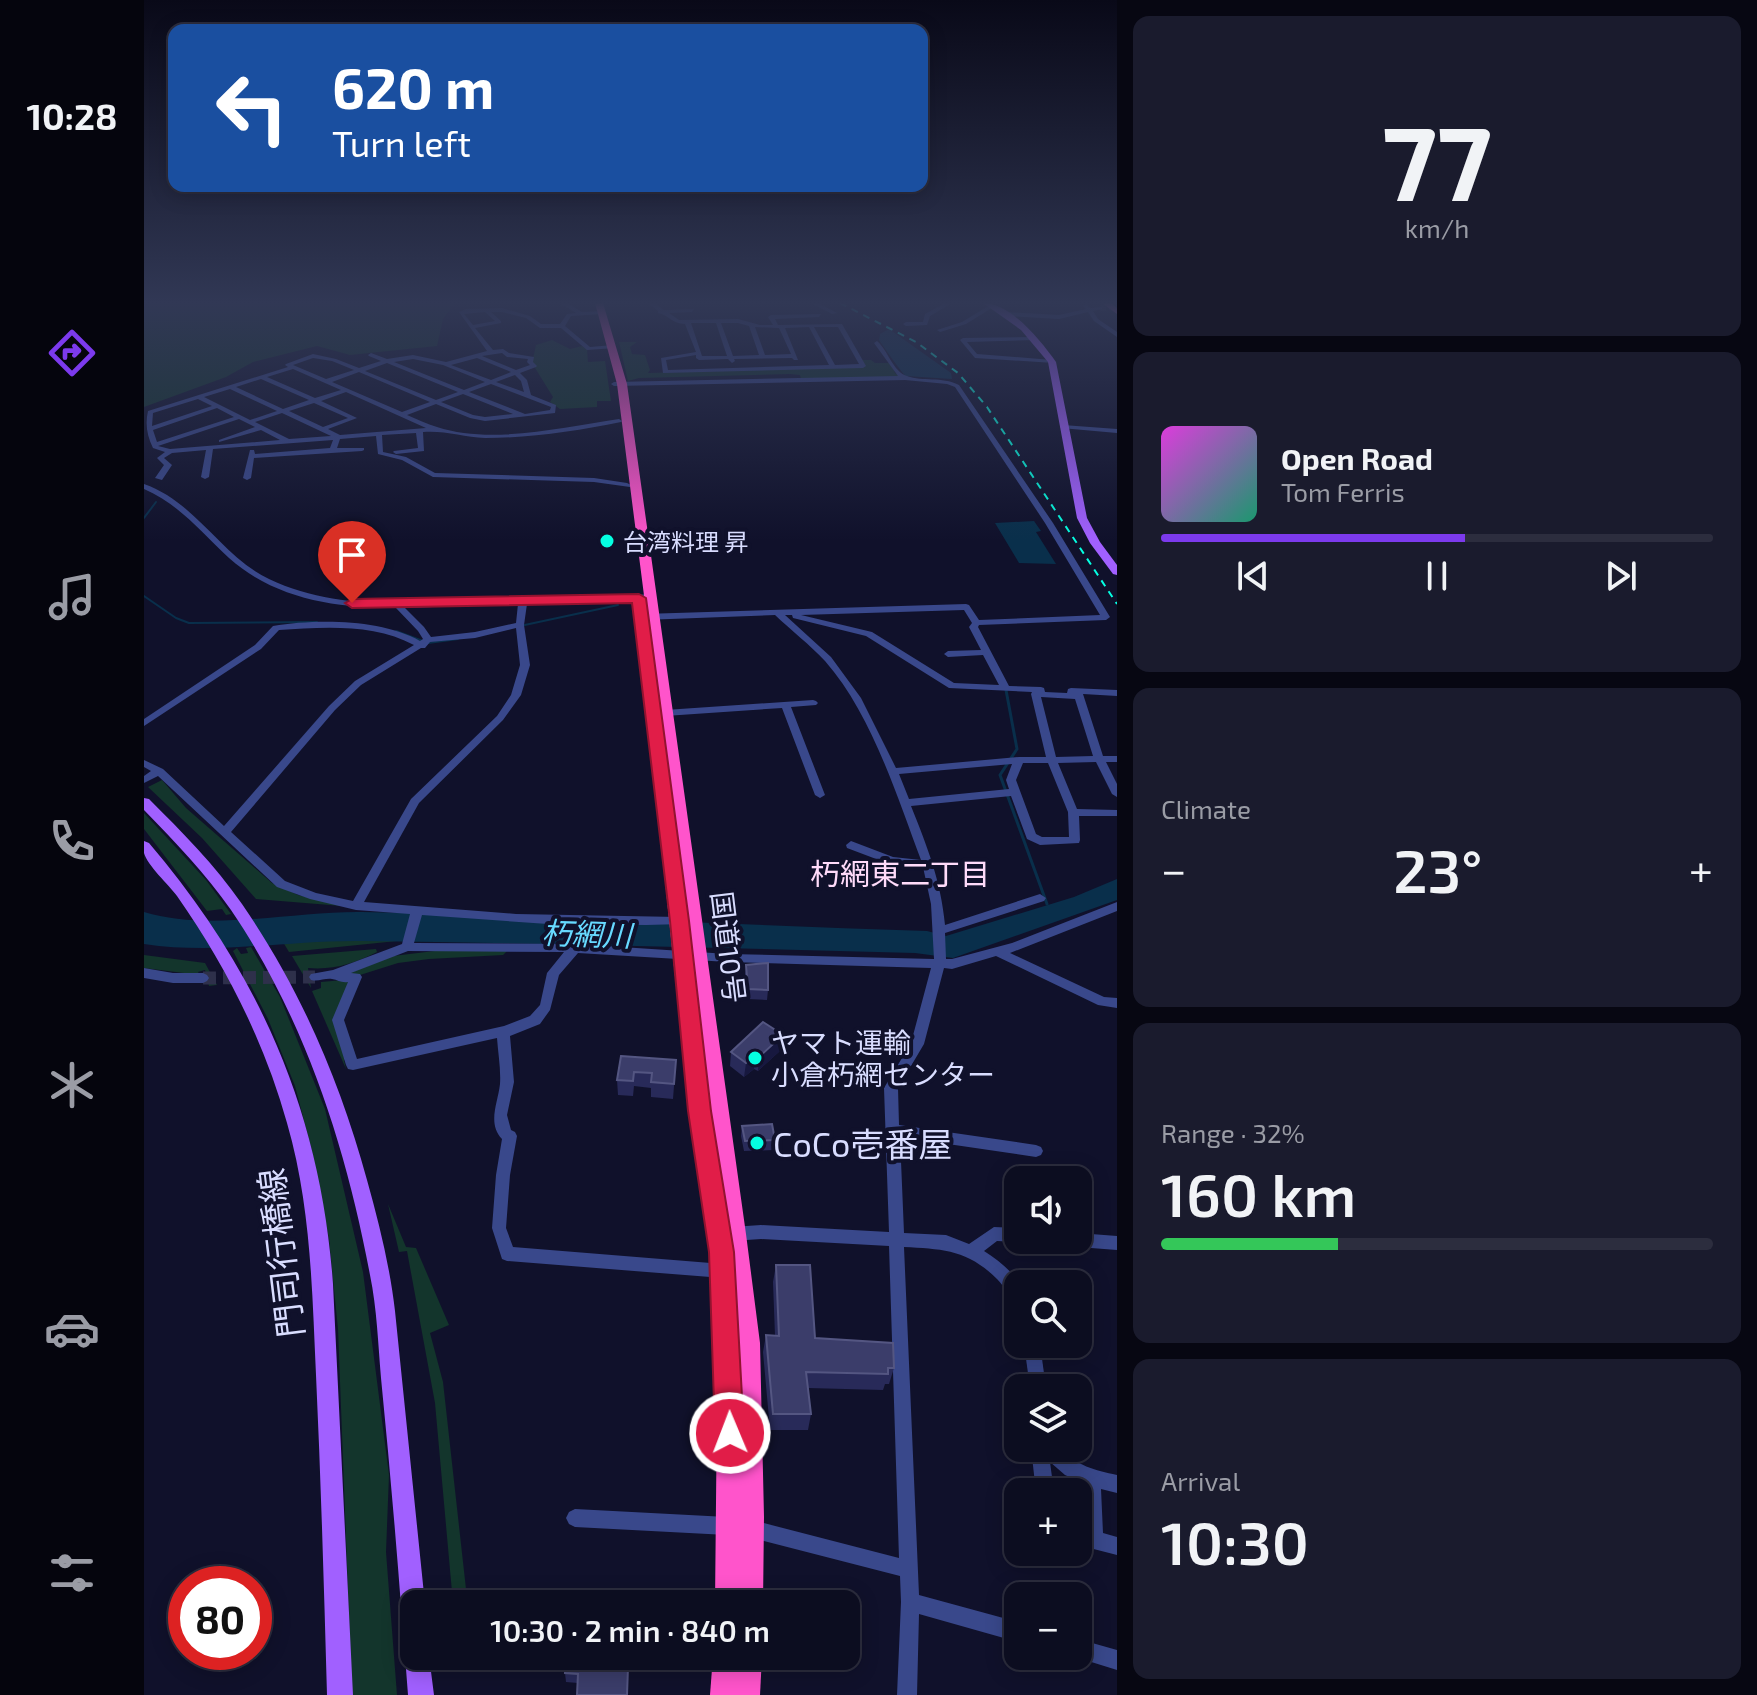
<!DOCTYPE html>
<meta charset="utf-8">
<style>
body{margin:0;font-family:"Exo 2","Noto Sans JP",sans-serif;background:#1a1b2d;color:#f1f3f6;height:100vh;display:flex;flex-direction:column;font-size:30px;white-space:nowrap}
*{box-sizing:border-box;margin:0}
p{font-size:26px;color:#9a9ca5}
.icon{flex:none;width:44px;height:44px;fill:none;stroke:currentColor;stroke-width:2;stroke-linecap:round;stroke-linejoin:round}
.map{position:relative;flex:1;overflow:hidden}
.drawer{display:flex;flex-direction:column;gap:16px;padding:16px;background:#070712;width:640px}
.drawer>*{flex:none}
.hud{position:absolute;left:24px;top:24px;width:760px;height:168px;border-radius:16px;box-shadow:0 4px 20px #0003,0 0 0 2px #2c2d3e;background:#1a4fa0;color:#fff;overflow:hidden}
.controls{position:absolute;left:860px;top:1166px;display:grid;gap:16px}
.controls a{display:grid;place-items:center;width:88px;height:88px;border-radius:16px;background:#0c0d20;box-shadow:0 4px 20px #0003,0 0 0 2px #2c2d3e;font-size:40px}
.speed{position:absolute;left:24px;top:1566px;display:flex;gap:16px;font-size:40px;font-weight:700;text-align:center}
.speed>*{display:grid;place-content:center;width:104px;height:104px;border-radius:50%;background:#0c0d20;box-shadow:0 4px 20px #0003,0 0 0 2px #2c2d3e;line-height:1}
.speed .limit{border:12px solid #d22;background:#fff;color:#111}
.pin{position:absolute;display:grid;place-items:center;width:68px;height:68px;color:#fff;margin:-82px -34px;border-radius:50% 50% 50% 0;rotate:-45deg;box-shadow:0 0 8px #0007}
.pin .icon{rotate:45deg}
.me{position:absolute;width:88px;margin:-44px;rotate:359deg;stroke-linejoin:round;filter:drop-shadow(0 0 6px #0008)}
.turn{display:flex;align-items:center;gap:28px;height:168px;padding:0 32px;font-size:36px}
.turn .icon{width:104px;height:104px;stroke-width:2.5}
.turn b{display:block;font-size:56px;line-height:68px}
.big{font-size:60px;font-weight:600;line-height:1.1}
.drawer .tile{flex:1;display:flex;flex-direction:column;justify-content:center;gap:12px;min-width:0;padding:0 28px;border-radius:16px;background:#1a1b2d}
.drawer .dial{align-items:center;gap:0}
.dial b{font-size:104px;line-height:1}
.song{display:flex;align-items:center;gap:24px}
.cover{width:96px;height:96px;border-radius:12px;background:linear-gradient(135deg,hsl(300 70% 55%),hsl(160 70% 35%))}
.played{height:8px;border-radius:4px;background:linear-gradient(90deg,#7c3aed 55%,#2c2d3e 55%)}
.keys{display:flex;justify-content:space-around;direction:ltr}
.heat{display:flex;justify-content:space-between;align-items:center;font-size:44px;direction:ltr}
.charge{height:12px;border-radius:6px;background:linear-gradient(90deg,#34c759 32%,#2c2d3e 0)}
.trip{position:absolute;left:256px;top:1590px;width:460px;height:80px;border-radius:16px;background:#0c0d20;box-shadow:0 4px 20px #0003,0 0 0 2px #2c2d3e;font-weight:600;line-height:80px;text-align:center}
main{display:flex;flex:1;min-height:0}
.menu{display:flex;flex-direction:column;width:144px;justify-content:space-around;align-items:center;background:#05050d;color:#9a9ca5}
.menu .icon{width:56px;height:56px}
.menu .current{color:#7c3aed}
.menu b{font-size:36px;color:#f1f3f6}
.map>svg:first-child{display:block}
.green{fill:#13352c}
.water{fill:#092f4b}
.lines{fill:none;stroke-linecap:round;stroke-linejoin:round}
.stream-far1{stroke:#092f4b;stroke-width:2}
.stream{stroke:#092f4b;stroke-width:3}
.minor-tunnel-far1{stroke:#2e304b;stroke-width:6;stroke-dasharray:6 3;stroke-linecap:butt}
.minor-tunnel{stroke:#2e304b;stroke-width:13;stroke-dasharray:13 7;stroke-linecap:butt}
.minor{fill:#39488b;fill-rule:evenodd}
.major{fill:#a160ff;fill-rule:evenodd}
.highway{fill:#ff54cb;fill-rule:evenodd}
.rail{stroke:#05ffe2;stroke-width:2;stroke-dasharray:7 6;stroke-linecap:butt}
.wall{fill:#282a59}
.shaded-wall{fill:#17183f}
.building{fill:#3b3d6a;stroke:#545682;stroke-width:2}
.route{fill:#e11d48;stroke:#92132f;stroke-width:2}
.poi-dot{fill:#05ffe2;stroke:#10112b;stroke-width:3}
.labels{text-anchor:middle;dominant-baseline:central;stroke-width:8;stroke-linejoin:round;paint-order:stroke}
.far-poi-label{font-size:24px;fill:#d9ddff;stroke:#10112b;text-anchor:start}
.street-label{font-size:28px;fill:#d9ddff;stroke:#10112b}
.poi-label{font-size:28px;fill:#d9ddff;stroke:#10112b;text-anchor:start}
.neighbourhood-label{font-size:30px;fill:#ffdbfa;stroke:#10112b}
.water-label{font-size:30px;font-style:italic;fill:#67daff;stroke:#10112b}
.near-poi-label{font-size:34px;fill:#d9ddff;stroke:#10112b;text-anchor:start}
.near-street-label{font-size:34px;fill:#d9ddff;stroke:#10112b}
</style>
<main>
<nav class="menu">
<b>10:28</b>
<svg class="icon current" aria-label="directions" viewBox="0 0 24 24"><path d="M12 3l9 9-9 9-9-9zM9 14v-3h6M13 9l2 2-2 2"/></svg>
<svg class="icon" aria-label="music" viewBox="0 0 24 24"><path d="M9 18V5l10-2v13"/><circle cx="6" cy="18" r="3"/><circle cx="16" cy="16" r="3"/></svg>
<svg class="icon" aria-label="phone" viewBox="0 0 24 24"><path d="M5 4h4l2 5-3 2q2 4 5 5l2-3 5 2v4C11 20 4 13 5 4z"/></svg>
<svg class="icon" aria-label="climate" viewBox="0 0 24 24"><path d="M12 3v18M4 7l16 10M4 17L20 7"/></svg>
<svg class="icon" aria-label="car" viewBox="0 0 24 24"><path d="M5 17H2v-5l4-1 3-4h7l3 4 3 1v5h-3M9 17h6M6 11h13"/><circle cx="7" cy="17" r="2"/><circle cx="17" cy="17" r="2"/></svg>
<svg class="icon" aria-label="filters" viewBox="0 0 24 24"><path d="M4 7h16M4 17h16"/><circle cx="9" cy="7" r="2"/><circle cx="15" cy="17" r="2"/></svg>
</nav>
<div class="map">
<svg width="973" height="1695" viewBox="0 0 973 1695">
<rect width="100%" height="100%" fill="#10112b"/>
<g class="green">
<polygon points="4,303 311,303 299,319 293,346 206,355 173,346 109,362 82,377 0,407 0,309"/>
<polygon points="408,340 426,349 438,346 443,349 444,362 461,361 467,401 453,401 453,407 416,409 406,402 409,397 388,363 392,345"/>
<polygon points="475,342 493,342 486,347 488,354 501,355 506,370 504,373 721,367 718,360 727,360 731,363 747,363 751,373 757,377 657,379 656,375 646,374 495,378 484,381"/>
<polygon points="18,780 42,808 128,883 154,895 198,906 112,899 58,838 4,787"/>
<polygon points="0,813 62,880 87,914 82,915 78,909 63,911 0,829"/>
<polygon points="166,940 253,941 145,952 139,942"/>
<polygon points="107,947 136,997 181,1109 219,1272 245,1475 242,1552 253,1695 208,1695 194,1329 185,1239 168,1151 151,1086 124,1019 89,951 93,948 97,954 104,953 102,948"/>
<path d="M232,949L233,952C209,964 190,970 164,968L167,988L148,956Z"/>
<polygon points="307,949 364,950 359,955 285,959 254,963 216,975 198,976 249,956"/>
<polygon points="0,955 61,963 73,985 65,986 61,970 54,972 56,975 0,968"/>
<polygon points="210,979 191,1020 204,1058 200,1060 202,1069 168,991 177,988 177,982"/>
<polygon points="244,1204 262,1247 272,1248 305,1325 286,1333 299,1382 322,1589 308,1592 291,1403 263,1251 255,1252"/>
</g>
<g class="water">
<path d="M745,329L807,373L808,379L762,376C759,375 738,344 735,340L736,334Z"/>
<polygon points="890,521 897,531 892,532 912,564 875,563 851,523"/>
<path d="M973,879V900L809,958L771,953C586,948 402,943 218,941C146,940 72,955 0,944V912C65,932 150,911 218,912C406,915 594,925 783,931L802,936L930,897Z"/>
</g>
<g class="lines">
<g class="stream-far1">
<polyline points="0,518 12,502"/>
<polyline points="0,596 32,618 45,623 173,622"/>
<polyline points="376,626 474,605"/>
<polyline points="252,631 284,643 314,639"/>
</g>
<polyline class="stream" points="862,690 873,749 856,775 903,904"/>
<polyline class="minor-tunnel-far1" points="956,308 973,307"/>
<polyline class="minor-tunnel" points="59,978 171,977"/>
<g class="minor">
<path d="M416,303H423L438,312L460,311L458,314L427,316L421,326L446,347L469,345L471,346V348L443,350L417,328H396L382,318L358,312H347L357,321V323L331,328L349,350L359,349L365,353L390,357L389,362L393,366L392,367L376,373L383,380L387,395L412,405L411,413L341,421L326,418L292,404L263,415C273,419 283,424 293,427C348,445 419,427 475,419L478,421L477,422C433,431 386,438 341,438C320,437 299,430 279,432L280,451L252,454L249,452L250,451L274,448L272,433L238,435L239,452L262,457L291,473L450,478L483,483L487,485L486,487L450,482L289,477L258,460L234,454L232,436L196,439L193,448H220V450L218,451L110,458L107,478L103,480L99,478L106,450H110L111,454L186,448L189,440L69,449L65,477L61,479L57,477L62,450L28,453L20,458L28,465L18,480L11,478L20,465L13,458L21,452L9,448C3,436 1,424 4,411L144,367L141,365L142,364L169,354L192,359L215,368L237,361L225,356L224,355L227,353L243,359L269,355L302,362L343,351L315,312L322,309L358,308L386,316L397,324H416L423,314L432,313ZM341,312L351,321L329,325L320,314ZM358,353L363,357L384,359L383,362L386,365L372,370L338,356ZM169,358L188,361L210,370L182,379L149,365ZM333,358L367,372L347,380L307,365ZM269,359L299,365L341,382L320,390L250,362ZM243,363L314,392L292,400L221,371ZM149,369L197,390L171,398L123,377ZM215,372L286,402L258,412L188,382ZM371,375L377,381L380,392L352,382ZM117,379L165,400L139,409L92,387ZM347,384L407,407L406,410L381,414L325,392ZM86,389L133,411L106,420L60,397ZM202,392L282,428L196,435L184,429L213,418L177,401ZM319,394L369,414L341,417L329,415L297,402ZM54,399L68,406L8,426L9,413ZM170,403L204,418L179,427L145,411ZM73,408L90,417L13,442L9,430ZM138,413L187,436L145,439L111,422ZM95,419L111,427L75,440V442L117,430L136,440L26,449L14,446Z"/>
<path d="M504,303H510L520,310L550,309L548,312L525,313L535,320L594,319L616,325H629L624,317L627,315L677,314L675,317L631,319L634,325L698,324L722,366L719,368L519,373L517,358L552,352L541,324C528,324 525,315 514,313V311ZM547,323H572L583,356H558ZM577,323H594L605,326L615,355L589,356ZM611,327L635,328L647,354L621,355ZM665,327L685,365L524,370L522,360L552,355V358L555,360L584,359L588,363L591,361L590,359L648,358L650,360H654L641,328ZM670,327H694L715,364L691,365Z"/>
<polygon points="667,303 674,303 693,313 688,314"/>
<polygon points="801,303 808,303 786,316 783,325 762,326 759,324 762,322 779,322 781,314"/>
<polygon points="942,304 946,308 958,307 958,309 949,311 954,319 973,332 973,337 950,321 944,312 915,319 863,316 860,314 863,312 915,315 942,309 939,306"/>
<polygon points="846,305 851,306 822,324 796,332 793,330 818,322"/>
<polygon points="889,337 892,339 891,340 823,342 833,354 908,360 911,362 910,363 831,358 816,340 819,338"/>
<path d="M733,341C744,350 749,372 763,376C779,382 797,376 815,385L909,523L966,617L962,620L835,625L834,627L865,686L897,687L900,688L901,692L923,693L924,689L927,688L973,690V696L939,694L959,756H973V762H962L973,784V797L968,794L952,762L914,763L933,809L973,810V816H935L936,840L935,843L896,845L883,839L867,796L767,806C783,846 797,881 801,925L896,894L902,898L900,901L801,933L802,959H808L868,943L973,902V911L866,953L960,997L973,998V1008L954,1005L852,956L808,969L800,968L780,1044L754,1088L755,1125L892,1145L897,1147L899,1151L897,1155L892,1157L756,1137L760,1233L802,1235L825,1244L850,1227L874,1228V1240H879L874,1242L853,1241L840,1251C854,1260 867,1270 876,1284H874V1301C865,1297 860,1286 853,1279C824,1250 799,1249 760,1247L775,1595L874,1622V1642L775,1614L773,1695H753L757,1602L756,1576L608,1538L602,1535L599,1529L602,1523L608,1520L755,1558L745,1246L617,1239L588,1241L583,1239L580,1234L583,1229L588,1227L617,1225L745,1232L740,1088L767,1043L787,968L584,962L434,953L415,975L406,1010L396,1024L366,1036L370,1082L363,1115L367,1130L371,1132L373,1136L366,1175L362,1228L369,1247L579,1264L584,1266L587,1271L584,1276L579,1278L363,1261L358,1259L348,1228L352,1175L358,1139C343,1123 354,1103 356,1084C357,1069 354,1053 353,1038L209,1070L204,1069L202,1065L188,1020L204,982C197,983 194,980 188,979C181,978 174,982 167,980L165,977L167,974L189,970L258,944L266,914L212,910L166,899L133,887L14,776L0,783V776L7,771L0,767V760L19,769L80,826L185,706L211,681L270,645C230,623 178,627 135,630L117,649L0,726V719L111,645L129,626C173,619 237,619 276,641L279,639L274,631L252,608C192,608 131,599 85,558C57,532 35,504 0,489V484C52,502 77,556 125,579C199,614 281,602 360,599C408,598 457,598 506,594L510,597L506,600L488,601L383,604L380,625L386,665L377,695L359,720L275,803L220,902L372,914L535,917L539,918L541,921L539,924L502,925L404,924L278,915L270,943L431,944L584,954L790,959L787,904L779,867L748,865L703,848L702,845L707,841L749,857L777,860C753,796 727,713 681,661C666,645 647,630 631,615L499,620L495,617L499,614L822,604L825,605L835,620L956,615L901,523L811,387L803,384L761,380L470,386L467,384L470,382L754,376L730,343ZM374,604L372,623L331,632L287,637L280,627L261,608ZM820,610L828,623L825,627L837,650L804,651L800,654L804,657L839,655L855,685L810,683L728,632L657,615ZM641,615H648L649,618L722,636L805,688L888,692L887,694L902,757H875L752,768L717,698L687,657ZM372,628L376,665L367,695L353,716L267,799L209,901L172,893L141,881L87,832L191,710L217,685L277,648H281L286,642L331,638ZM897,697L931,699L949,756L912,757ZM879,763H904L924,812L925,837H898L892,834L872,780ZM868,764L862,780L865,789L765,799L755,774ZM264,951L420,952L403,973L396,1005L386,1016L360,1026L213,1059L200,1020L218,977L216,974L207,973Z"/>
<polygon points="919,425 973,429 973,433 917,428 916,427"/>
<polygon points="669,700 672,701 674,703 672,705 647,707 681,795 676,798 671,795 638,708 521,716 516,713 521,710"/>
<polygon points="0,968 29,973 59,973 63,975 65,978 63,981 59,983 29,983 0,978"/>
<polygon points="934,1233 973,1236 973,1250 934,1247 929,1245 926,1240 934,1240"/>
<polygon points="880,1344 896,1344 902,1388 886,1388"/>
<path d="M887,1448H917C932,1466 951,1470 973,1475V1493L957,1489L959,1533L973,1537V1555L934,1545V1527L941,1529L939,1483L921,1475L906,1462L910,1492H892Z"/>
<polygon points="431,1509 583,1517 589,1520 592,1526 589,1532 583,1535 431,1527 425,1524 422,1518 425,1512"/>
<polygon points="934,1639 973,1650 973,1670 928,1656 934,1656"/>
</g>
<g class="major">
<path d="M839,303C867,303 897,341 912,362L943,518L956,542L973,565V575L969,574L946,543L933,518L904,362L877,330Z"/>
<path d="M0,798L5,799C38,832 71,865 98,904C156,988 196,1081 223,1180C235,1223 246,1267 251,1311L281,1604H270V1631L261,1628L258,1619C252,1539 245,1458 237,1378C234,1344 233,1309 226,1275C202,1147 161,1019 87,910C62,874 31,842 0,810Z"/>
<path d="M0,841L5,843C115,972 177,1113 189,1284L209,1695H183C180,1588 177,1482 172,1375C168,1289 167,1206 143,1123C120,1041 82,966 33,896C25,885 3,865 0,853C0,850 0,845 0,841Z"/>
<polygon points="270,1645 270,1656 285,1656 290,1695 264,1695 261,1656 264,1647"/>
</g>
<g class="highway">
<polygon points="451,303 459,303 483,384 602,1234 616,1343 620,1517 619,1604 571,1604 573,1402 570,1288 545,1111 503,708 505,705 514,705 473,384"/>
<polygon points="958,303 967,303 973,308 973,314"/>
<polygon points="569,1656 618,1656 616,1695 566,1695"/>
</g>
<polyline class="rail" points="696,303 772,342 814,373 843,407 973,604"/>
</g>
<g class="wall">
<polygon points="602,965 624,990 623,1000 603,999 601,974"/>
<polygon points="637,1050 614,1071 610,1069 600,1077 586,1066 587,1052"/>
<polygon points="477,1056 532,1060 529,1099 507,1097 507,1088 490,1086 489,1096 474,1095 473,1080"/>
<polygon points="598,1126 631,1140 630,1150 600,1151 597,1136"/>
<polygon points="632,1265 671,1338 750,1368 745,1384 741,1384 739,1390 664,1388 667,1414 664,1430 626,1430 619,1352 622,1335 631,1336 629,1282"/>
<polygon points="471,1656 434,1683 422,1682 421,1673"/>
</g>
<g class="shaded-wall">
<polygon points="639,1035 637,1050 614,1071 615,1057"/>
<polygon points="611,1054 610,1069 600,1077 602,1063"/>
</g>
<g class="building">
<polygon points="624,963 624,990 604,989 602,965"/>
<polygon points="619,1022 639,1035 615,1057 611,1054 602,1063 587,1052"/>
<polygon points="477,1056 532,1060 530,1084 507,1082 508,1073 490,1072 489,1081 473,1080"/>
<polygon points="628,1124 631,1140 601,1141 598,1126"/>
<polygon points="632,1265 666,1265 671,1338 749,1343 750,1368 744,1368 744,1374 662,1372 667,1414 629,1414 622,1335 635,1336"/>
<polygon points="422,1656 471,1656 470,1666 484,1667 483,1695 433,1695 434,1674 421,1673"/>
</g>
<linearGradient id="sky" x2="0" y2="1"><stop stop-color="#090918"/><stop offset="0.56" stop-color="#313855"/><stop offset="1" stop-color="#313855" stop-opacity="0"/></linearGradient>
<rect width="973" height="541" fill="url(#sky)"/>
<polygon class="route" points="495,594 502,598 545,921 567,1111 590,1252 600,1433 596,1443 586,1447 576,1443 571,1433 565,1252 544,1111 526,921 488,603 208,608 201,603 208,599"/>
<g class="poi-dot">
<circle cx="463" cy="541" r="8"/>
<circle cx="611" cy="1058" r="8"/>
<circle cx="613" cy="1143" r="8"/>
</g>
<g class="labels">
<g class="far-poi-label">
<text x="479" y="541">台湾料理 昇</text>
</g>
<g class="street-label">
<text transform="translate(585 947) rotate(83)">国道10号</text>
</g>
<g class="poi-label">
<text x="627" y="1042">ヤマト運輸<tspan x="627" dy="32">小倉朽網センター</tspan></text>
</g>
<g class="neighbourhood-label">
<text x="756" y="873">朽網東二丁目</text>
</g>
<g class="water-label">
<text transform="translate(443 933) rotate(2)">朽網川</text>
</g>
<g class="near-poi-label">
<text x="629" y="1143">CoCo壱番屋</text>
</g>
<g class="near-street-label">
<text transform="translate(136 1253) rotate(-97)">門司行橋線</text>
</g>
</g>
</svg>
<div class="controls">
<a><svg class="icon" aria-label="sound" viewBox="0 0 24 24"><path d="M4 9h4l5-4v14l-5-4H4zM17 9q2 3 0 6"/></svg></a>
<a><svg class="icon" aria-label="search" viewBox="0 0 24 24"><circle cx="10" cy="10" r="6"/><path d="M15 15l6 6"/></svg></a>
<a><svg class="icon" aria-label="layers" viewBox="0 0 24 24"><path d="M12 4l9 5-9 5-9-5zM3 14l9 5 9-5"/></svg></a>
<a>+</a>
<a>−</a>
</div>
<div class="speed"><div class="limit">80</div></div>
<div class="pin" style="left:208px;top:603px;background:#d93025"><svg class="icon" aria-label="arrive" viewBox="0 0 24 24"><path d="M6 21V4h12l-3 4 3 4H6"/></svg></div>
<svg class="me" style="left:586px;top:1433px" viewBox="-20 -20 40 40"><circle r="17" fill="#e11d48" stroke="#fff" stroke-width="3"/><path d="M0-11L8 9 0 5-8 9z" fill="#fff"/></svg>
<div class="trip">10:30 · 2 min · 840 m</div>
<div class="hud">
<div class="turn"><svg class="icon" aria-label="left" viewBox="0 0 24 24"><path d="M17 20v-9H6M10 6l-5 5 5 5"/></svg><div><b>620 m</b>Turn left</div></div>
</div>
</div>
<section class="drawer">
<div class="tile dial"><b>77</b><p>km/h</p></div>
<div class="tile">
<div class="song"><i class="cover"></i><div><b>Open Road</b><p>Tom Ferris</p></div></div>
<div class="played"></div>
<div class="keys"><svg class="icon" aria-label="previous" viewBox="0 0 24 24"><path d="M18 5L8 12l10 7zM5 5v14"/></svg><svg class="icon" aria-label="pause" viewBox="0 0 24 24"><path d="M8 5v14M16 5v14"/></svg><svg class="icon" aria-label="next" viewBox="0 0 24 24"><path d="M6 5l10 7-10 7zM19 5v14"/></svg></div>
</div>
<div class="tile"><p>Climate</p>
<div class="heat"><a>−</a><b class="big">23°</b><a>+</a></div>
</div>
<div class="tile"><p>Range · 32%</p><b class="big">160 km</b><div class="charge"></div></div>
<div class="tile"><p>Arrival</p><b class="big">10:30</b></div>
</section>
</main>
